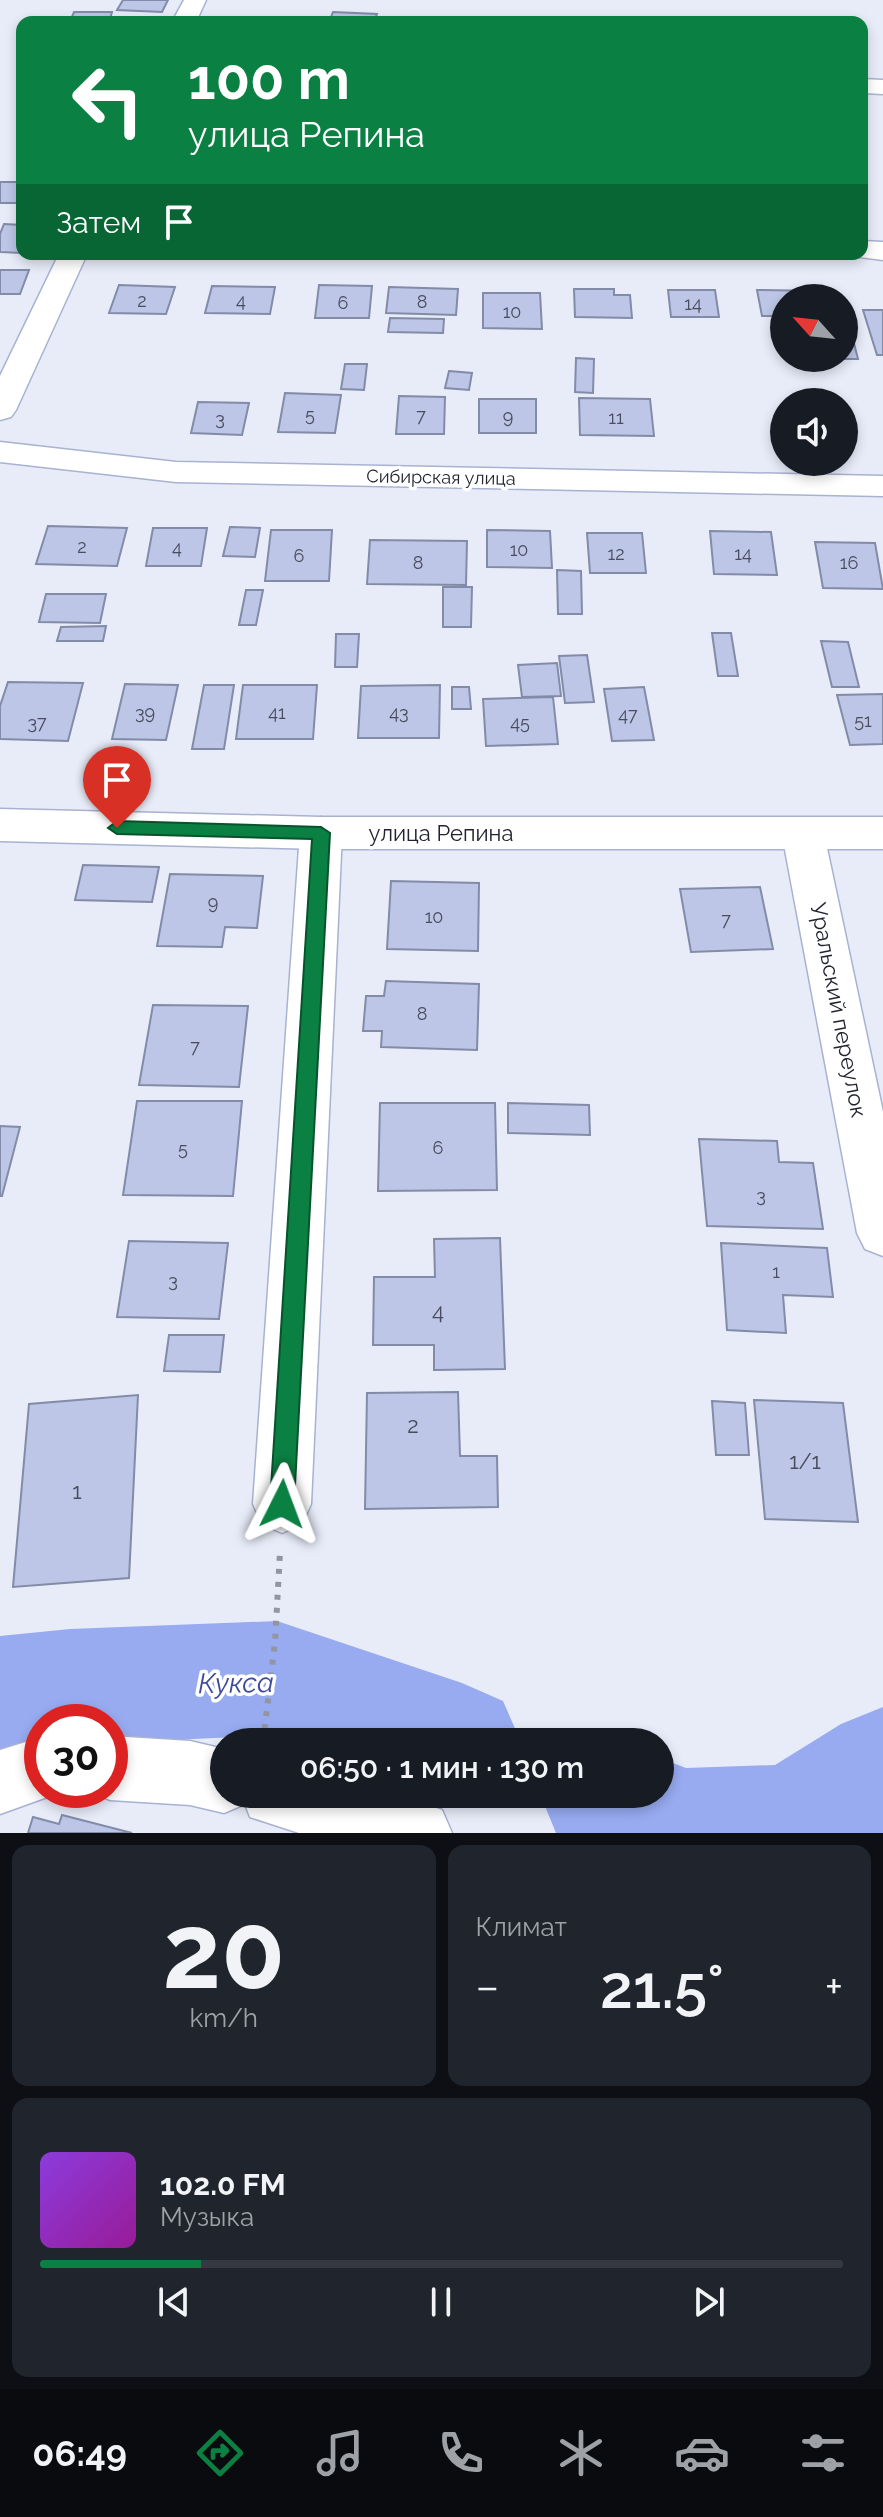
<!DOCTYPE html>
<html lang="ru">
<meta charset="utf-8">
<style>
body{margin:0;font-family:Raleway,sans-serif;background:#20242c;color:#f1f3f6;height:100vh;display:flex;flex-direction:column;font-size:30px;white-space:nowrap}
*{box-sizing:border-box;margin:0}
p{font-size:26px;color:#9ea1a6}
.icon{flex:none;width:44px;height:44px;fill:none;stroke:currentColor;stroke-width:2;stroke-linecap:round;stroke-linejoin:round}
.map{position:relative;height:1833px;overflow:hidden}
.drawer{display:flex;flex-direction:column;gap:12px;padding:12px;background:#0d0f14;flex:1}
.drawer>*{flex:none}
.top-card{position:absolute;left:16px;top:16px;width:852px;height:244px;border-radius:16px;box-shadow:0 4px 12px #0003;background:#0b8043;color:#fff;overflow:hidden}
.needle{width:52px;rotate:297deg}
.fabs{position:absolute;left:770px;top:284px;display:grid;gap:16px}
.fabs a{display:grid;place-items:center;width:88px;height:88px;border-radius:50%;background:#171b24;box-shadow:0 4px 12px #0003;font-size:40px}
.speed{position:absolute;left:24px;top:1704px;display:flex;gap:16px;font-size:40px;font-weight:700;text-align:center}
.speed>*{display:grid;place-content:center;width:104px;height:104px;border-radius:50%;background:#171b24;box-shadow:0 4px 12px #0003;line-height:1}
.speed .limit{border:12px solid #d22;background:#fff;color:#111}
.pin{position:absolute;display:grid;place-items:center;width:68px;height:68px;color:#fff;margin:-82px -34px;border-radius:50% 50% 50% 0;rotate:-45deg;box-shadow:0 0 8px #0007}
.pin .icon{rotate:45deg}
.me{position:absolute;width:88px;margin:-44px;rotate:3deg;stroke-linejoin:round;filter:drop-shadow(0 0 6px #0008)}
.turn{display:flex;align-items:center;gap:28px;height:168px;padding:0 40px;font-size:36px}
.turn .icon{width:104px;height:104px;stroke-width:2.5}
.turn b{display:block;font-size:56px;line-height:68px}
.then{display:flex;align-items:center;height:76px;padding:0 40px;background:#0003;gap:16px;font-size:30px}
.big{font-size:60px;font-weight:600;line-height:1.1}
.drawer .widget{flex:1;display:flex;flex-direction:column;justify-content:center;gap:12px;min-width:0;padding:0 28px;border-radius:16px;background:#20242c}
.drawer .dial{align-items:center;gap:0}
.dial b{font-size:104px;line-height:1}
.song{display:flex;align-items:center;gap:24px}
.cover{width:96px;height:96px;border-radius:12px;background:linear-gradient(135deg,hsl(270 70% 55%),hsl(300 70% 35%))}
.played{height:8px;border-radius:4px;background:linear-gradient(90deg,#0b8043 20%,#363941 20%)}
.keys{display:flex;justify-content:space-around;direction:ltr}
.heat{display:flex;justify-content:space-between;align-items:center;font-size:44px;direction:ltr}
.drawer .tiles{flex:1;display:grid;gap:12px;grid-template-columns:1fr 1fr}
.widget:last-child{grid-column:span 2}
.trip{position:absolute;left:210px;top:1728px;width:464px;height:80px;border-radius:40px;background:#171b24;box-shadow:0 4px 12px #0003;font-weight:600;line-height:80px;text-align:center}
.dock{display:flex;height:128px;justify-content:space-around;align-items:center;background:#090b0e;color:#9ea1a6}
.dock .icon{width:56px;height:56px}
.dock .current{color:#0b8043}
.dock b{font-size:36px;color:#f1f3f6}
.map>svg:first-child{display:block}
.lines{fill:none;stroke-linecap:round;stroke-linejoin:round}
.river{fill:#98abf1;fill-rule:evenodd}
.building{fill:#bdc6e6;stroke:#828ba8;stroke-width:2}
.street-casing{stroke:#a8b2d1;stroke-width:3}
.secondary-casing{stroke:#a8b2d1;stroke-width:3}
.path{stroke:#9296a2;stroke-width:6;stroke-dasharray:5 8;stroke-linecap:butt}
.street{fill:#fff;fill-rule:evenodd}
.secondary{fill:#fff;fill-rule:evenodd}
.route{fill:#0b8043;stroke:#07532c;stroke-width:2}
.labels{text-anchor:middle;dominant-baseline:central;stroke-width:7;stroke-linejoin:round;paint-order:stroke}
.number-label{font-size:18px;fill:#484c5e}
.far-street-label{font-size:18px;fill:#212430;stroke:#fff}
.street-label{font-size:22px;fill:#212430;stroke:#fff}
.near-number-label{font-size:22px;fill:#484c5e}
.near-water-label{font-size:28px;font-style:italic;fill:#3d4b9d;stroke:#fff}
</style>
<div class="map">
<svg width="883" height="1833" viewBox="0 0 883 1833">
<rect width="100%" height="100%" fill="#e8ecf9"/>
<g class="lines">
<g class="river">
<polygon points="277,1621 462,1683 503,1701 521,1742 296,1742 277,1735 110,1743 110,1722 42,1722 42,1747 0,1752 0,1636 70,1629"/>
<polygon points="883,1707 883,1833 556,1833 540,1794 660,1794 660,1758 686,1768 775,1765 841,1724"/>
<polygon points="600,1734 620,1742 581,1742"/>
<polygon points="443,1794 478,1794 462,1801"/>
</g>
</g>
<g class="building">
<polygon points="123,0 168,0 162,12 117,10"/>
<polygon points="74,12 112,12 110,19 71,19"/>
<polygon points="333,12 377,14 374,22 329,22"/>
<polygon points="0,182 22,182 18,203 0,203"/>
<polygon points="4,224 22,225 22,253 0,252 0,234"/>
<polygon points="0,270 29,270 20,294 0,294"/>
<polygon points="119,285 175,287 166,314 109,313"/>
<polygon points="319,285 372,286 369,318 315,318"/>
<polygon points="212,286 275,287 270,314 205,313"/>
<polygon points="389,287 458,289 456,315 386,313"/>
<polygon points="574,289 614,289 614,295 630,295 632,318 575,317"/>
<polygon points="668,290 715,290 719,317 671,317"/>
<polygon points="757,290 821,291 822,298 784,298 784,316 762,316"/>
<polygon points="483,293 540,293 542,329 483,328"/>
<polygon points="863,310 883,310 883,355 877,355"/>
<polygon points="390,318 444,319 443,333 388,332"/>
<polygon points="844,324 849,324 858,359 831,359 844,358"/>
<polygon points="576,358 594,359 593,393 575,392"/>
<polygon points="345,364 367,364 364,390 341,389"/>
<polygon points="449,371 472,373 469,390 445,388"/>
<polygon points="285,393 341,395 335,433 278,432"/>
<polygon points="399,396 445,397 444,434 396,434"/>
<polygon points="579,398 650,399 654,436 580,435"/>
<rect x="479" y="399" width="57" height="34"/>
<polygon points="198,402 249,403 242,435 191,433"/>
<polygon points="48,526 127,528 117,566 36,564"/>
<polygon points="230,527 260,528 255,557 223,556"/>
<polygon points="153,528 207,528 201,566 146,566"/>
<polygon points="271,530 332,530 329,581 265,581"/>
<polygon points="487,530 550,531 552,568 487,567"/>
<polygon points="710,531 771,532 777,575 714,574"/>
<polygon points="587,533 642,533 646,573 590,573"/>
<polygon points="370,540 467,541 466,585 367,584"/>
<polygon points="815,542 875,543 883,589 823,588"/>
<polygon points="557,570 581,571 582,614 558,614"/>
<polygon points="443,587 472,587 471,627 443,627"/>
<polygon points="246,590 263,590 256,625 239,625"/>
<polygon points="46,594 106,594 100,623 39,622"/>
<polygon points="106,626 103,641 57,641 61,627"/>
<polygon points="712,633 731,633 738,676 718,676"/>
<polygon points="336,634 359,634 357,667 335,667"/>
<polygon points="821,641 848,642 859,687 832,687"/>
<polygon points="587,655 594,702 565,703 559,656"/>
<polygon points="557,663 561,696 522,697 518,665"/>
<polygon points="8,682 83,683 68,741 0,739 0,706"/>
<polygon points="125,684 178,685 166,740 112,739"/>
<polygon points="204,685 234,685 224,749 192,749"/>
<polygon points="243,685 317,685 313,739 236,739"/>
<polygon points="440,685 439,738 358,738 361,686"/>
<polygon points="452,687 469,687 471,709 452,709"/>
<polygon points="644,687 654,740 612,741 604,689"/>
<polygon points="883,694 883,744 850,745 837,695"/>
<polygon points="553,697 558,744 486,746 483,699"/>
<polygon points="83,865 159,867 152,902 75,900"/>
<polygon points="170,874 263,876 257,928 225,927 222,947 157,946"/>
<polygon points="391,881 479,883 478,951 387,949"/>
<polygon points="760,887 773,949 691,952 680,889"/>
<polygon points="386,981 479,984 477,1050 381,1047 382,1031 363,1031 366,996 384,996"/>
<polygon points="153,1005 248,1006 239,1087 139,1085"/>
<polygon points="137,1101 242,1101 233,1196 123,1195"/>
<polygon points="380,1103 495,1103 497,1190 378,1191"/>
<polygon points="508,1103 589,1105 590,1135 508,1133"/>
<polygon points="0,1126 20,1127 2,1196 0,1196"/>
<polygon points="699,1139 777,1141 779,1162 813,1163 823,1229 707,1226"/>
<polygon points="500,1238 505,1369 434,1370 434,1345 373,1345 374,1277 435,1277 434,1239"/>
<polygon points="129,1241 228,1243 219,1319 117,1317"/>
<polygon points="721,1243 827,1248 833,1297 783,1295 786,1333 727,1330"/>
<polygon points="169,1335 224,1335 220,1372 164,1371"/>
<polygon points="458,1392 460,1456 497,1456 498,1507 365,1509 367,1393"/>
<polygon points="138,1395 129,1578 13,1587 29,1404"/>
<polygon points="754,1400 843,1403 858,1522 765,1519"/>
<polygon points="712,1401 745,1403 749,1455 716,1455"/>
<polygon points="62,1815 132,1833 28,1833 33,1817 59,1824"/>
</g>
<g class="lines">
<g class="street-casing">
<g id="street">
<polygon points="184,0 206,0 196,22 172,22"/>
<polygon points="862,79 883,80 883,94 862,93"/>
<polygon points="862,241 883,242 883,260 852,256 850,254 862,254"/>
<polygon points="59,254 87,254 16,410 11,417 0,420 0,376"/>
<polygon points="0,442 176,462 883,476 883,496 176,482 0,462"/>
<polygon points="321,817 336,822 342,833 311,1504 302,1524 282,1533 262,1524 253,1504 300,833 306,822"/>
<polygon points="803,818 818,823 824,834 883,1112 883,1256 865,1249 857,1233 782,834 788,823"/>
<polygon points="110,1736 190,1741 224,1749 224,1794 395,1794 442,1810 452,1833 299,1833 250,1817 245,1804 224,1813 190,1805 110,1800 87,1790 110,1790"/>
<polygon points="42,1737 42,1790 64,1791 0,1814 0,1750"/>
</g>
</g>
<g class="secondary-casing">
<polygon id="secondary" points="0,809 321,817 883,817 883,849 321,849 0,841"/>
</g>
<polyline class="path" points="263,1742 275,1642 280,1552"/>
<use href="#street" class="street"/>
<use href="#secondary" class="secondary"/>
</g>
<polygon class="route" points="117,821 321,827 330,833 294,1504 290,1513 282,1516 274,1513 270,1504 312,839 117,834 108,828"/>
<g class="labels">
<g class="number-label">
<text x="142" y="300">2</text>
<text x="241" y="300">4</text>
<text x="422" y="301">8</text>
<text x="343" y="302">6</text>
<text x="693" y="303">14</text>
<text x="512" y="311">10</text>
<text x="310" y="414">5</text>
<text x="421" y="415">7</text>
<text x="508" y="416">9</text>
<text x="616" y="417">11</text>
<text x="220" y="418">3</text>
<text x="82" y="546">2</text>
<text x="177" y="547">4</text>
<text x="519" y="549">10</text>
<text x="616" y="553">12</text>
<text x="743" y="553">14</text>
<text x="299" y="555">6</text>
<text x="418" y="562">8</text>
<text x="849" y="562">16</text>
<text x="145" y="712">39</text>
<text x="277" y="712">41</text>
<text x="399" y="712">43</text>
<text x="628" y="714">47</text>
<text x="863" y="720">51</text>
<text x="37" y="722">37</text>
<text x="520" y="722">45</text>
<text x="213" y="902">9</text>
<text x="434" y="916">10</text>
<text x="726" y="919">7</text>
<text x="422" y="1013">8</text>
<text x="195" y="1046">7</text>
<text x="438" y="1147">6</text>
<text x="183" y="1148">5</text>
<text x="761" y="1195">3</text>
<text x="776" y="1271">1</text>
<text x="173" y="1280">3</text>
</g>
<g class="far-street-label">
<text transform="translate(441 477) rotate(1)">Сибирская улица</text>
</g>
<g class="street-label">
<text x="441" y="833">улица Репина</text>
<text transform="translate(839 1010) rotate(79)">Уральский переулок</text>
</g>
<g class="near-number-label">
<text x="438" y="1311">4</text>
<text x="413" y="1425">2</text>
<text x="805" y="1461">1/1</text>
<text x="77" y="1491">1</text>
</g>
<g class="near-water-label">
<text transform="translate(236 1683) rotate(-1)">Кукса</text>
</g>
</g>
</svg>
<div class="fabs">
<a><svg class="needle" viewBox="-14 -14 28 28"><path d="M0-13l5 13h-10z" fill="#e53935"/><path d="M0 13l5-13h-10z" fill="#9ea1a6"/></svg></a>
<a><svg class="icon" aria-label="sound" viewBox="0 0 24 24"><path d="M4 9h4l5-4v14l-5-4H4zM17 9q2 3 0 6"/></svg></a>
</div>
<div class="speed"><div class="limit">30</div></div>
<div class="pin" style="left:117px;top:828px;background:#d93025"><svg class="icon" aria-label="arrive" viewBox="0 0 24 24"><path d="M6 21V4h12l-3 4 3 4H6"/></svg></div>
<svg class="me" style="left:282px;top:1504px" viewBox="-20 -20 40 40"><path d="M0-17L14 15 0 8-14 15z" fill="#0b8043" stroke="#fff" stroke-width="4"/></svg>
<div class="trip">06:50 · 1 мин · 130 m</div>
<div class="top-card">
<div class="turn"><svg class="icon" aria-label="left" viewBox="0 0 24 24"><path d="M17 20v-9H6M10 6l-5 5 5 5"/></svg><div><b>100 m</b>улица Репина</div></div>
<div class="then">Затем<svg class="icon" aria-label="arrive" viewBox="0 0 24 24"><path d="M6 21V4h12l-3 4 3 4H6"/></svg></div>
</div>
</div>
<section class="drawer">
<div class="tiles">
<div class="widget dial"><b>20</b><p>km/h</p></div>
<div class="widget"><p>Климат</p>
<div class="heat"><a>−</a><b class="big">21.5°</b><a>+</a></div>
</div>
<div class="widget">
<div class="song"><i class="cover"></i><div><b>102.0 FM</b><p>Музыка</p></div></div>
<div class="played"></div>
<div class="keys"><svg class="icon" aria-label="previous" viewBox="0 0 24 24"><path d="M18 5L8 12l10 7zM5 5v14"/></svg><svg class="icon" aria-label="pause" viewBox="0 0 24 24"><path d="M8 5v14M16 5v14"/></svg><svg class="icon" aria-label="next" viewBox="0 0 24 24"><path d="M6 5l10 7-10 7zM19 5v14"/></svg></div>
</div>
</div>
</section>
<nav class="dock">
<b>06:49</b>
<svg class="icon current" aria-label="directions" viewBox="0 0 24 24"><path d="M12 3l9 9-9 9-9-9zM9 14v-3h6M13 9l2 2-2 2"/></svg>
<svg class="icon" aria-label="music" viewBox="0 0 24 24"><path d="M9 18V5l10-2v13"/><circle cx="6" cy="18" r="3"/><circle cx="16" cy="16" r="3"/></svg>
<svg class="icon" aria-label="phone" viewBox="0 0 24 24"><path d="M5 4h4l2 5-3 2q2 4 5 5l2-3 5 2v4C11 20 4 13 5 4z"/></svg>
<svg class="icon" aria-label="climate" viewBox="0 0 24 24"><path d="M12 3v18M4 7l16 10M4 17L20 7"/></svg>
<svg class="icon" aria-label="car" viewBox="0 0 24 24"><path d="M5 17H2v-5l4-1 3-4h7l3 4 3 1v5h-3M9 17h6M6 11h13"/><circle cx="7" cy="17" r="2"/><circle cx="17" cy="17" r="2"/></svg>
<svg class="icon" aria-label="filters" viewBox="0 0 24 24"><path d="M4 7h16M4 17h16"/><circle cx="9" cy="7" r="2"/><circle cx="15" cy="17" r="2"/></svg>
</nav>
